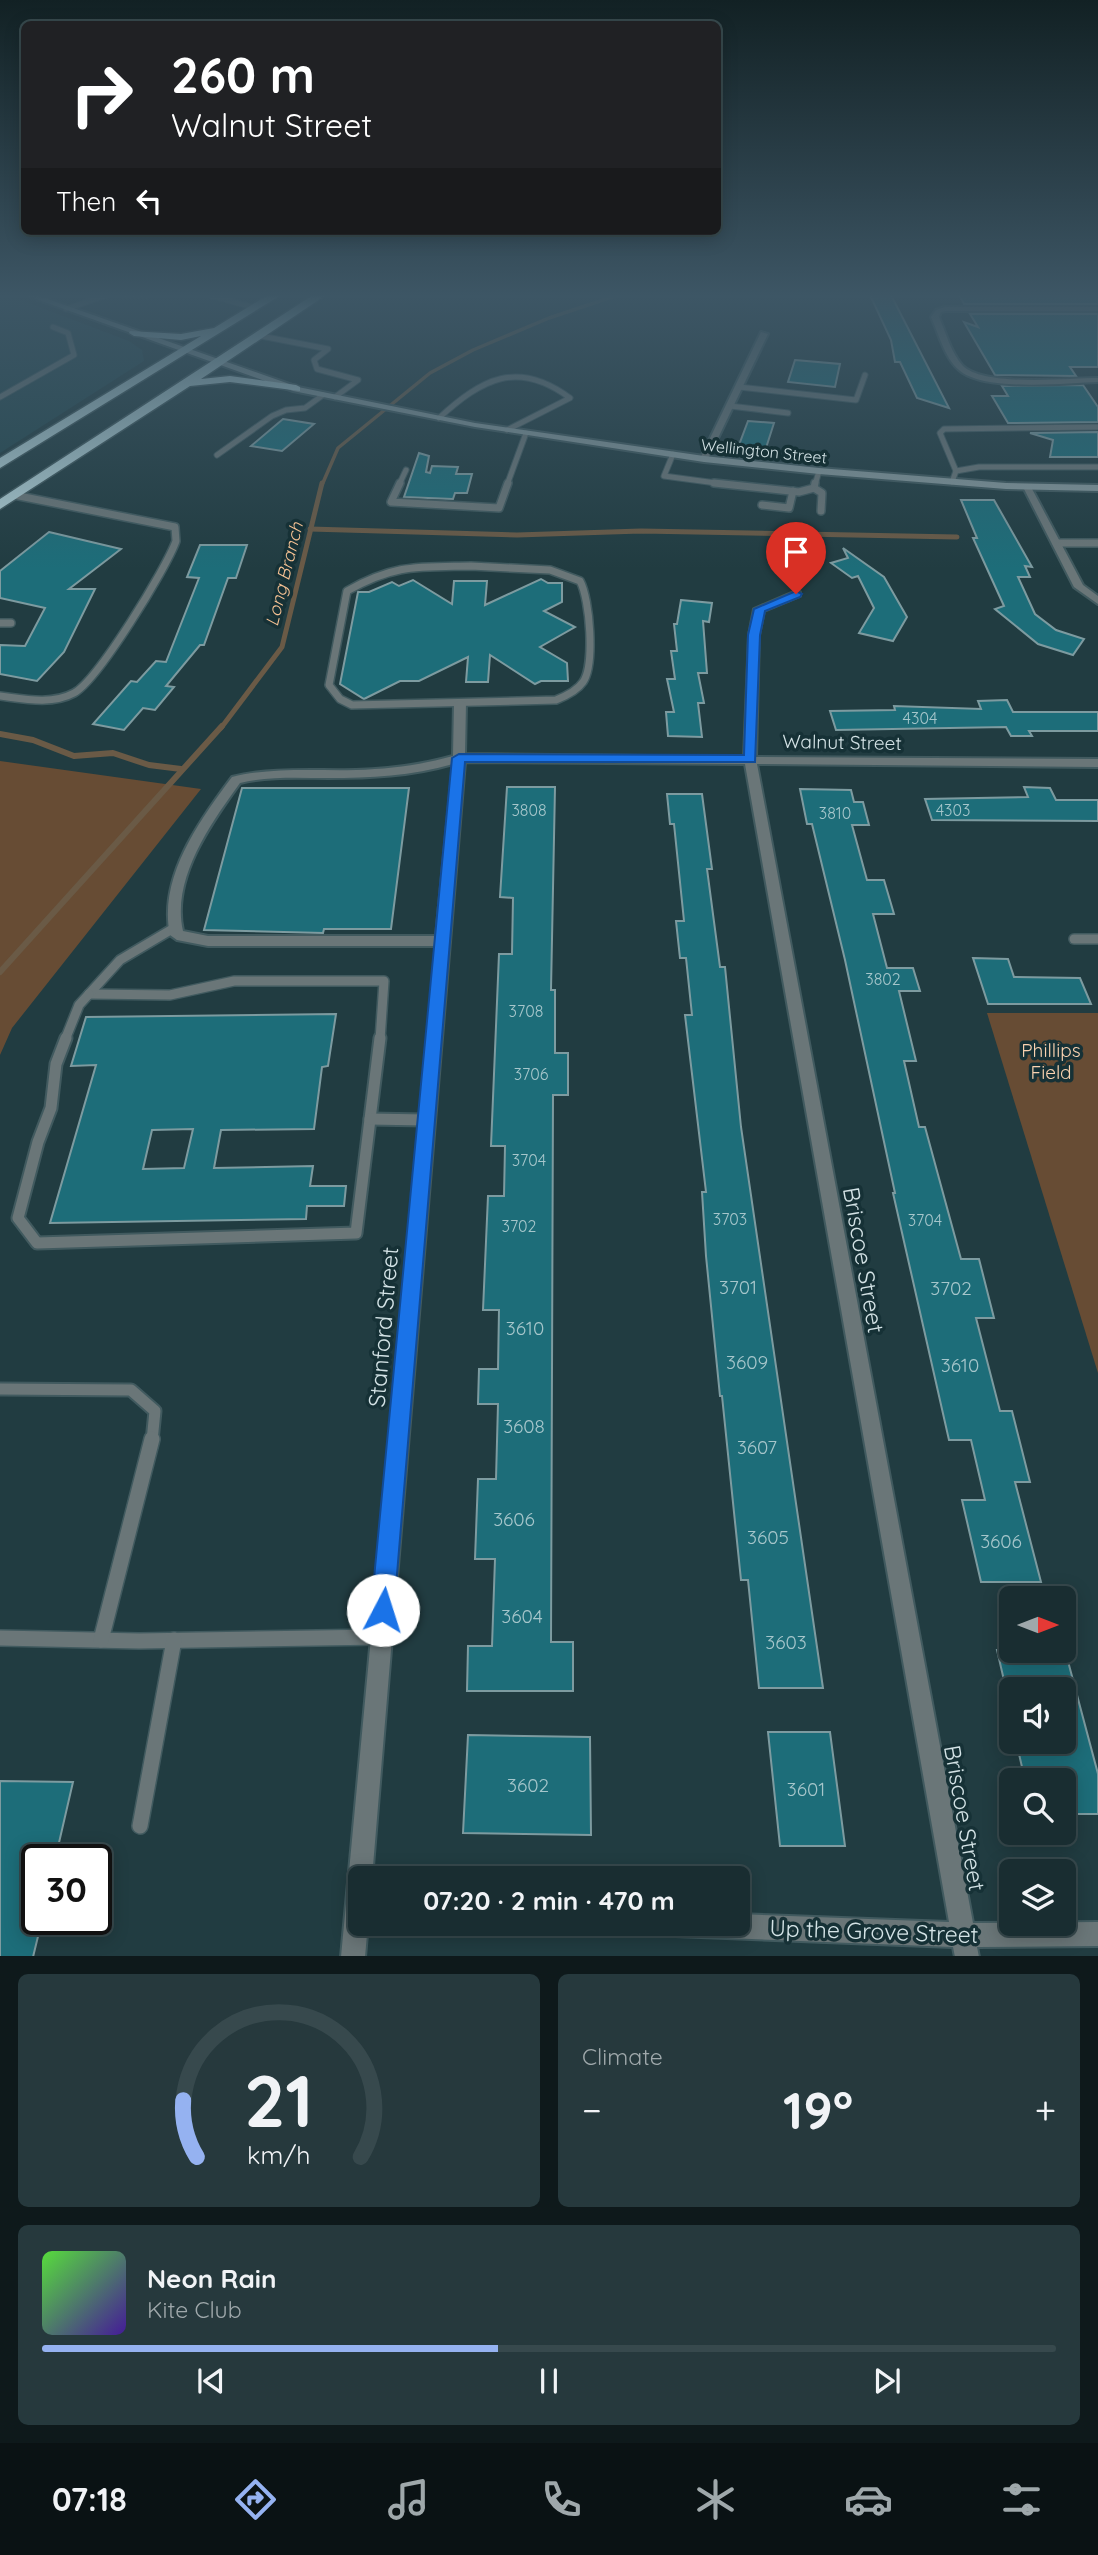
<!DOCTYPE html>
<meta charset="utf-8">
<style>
body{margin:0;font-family:Quicksand,sans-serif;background:#26393d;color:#f1f3f6;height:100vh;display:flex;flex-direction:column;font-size:26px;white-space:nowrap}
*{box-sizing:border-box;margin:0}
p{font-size:23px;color:#9fa8ab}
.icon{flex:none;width:38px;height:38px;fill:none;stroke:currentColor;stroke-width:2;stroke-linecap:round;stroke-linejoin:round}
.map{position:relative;height:1956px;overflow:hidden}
.side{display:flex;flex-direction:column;gap:18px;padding:18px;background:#0e191b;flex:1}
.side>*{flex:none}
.banner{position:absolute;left:21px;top:21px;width:700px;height:214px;border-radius:10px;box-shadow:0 4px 18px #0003,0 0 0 2px #37494d;background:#202124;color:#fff;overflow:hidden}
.needle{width:46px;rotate:90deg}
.buttons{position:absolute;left:999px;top:1586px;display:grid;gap:14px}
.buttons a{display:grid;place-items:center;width:77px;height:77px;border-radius:10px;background:#192d31;box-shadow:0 4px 18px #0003,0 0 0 2px #37494d;font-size:35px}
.speed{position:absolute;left:21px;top:1844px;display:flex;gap:14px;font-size:35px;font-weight:700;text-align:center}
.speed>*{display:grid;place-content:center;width:91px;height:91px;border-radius:50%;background:#192d31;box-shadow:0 4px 18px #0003,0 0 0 2px #37494d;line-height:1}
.speed .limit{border:4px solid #111;border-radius:10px;background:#fff;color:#111}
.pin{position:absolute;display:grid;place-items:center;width:60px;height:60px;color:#fff;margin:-72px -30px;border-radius:50% 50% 50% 0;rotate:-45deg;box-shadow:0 0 7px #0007}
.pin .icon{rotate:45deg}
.me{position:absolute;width:77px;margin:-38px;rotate:5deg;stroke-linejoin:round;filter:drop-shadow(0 0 5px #0008)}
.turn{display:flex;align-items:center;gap:24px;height:147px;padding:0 35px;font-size:32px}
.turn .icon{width:91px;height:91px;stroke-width:2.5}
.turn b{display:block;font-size:49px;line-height:60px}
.then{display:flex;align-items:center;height:66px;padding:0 35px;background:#0003;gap:14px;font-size:26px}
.big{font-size:52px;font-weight:700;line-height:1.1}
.side .card{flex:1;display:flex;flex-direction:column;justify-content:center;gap:10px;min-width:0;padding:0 24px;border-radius:10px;background:#26393d}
.side .dial{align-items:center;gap:0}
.dial svg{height:182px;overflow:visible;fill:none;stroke:#37494d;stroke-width:7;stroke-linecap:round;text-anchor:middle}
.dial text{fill:#f1f3f6;stroke:none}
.song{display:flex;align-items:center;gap:21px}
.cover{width:84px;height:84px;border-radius:10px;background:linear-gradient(135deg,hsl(110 70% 55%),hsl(260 70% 35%))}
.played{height:7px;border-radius:4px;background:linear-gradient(90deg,#95b2f1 45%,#37494d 45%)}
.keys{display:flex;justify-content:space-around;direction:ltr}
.heat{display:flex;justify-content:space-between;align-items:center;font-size:38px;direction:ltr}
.side .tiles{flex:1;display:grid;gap:18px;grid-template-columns:1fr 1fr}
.card:last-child{grid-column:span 2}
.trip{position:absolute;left:348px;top:1866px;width:402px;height:70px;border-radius:10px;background:#192d31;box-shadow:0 4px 18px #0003,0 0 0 2px #37494d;font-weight:700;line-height:70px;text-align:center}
.tab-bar{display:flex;height:112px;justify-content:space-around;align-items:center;background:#0a1214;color:#9fa8ab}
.tab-bar .icon{width:49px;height:49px}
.tab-bar .current{color:#95b2f1}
.tab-bar b{font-size:32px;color:#f1f3f6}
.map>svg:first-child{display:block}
.built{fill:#24484f}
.green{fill:#674c34}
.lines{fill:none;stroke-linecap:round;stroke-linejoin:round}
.stream-far2{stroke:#6a5a46;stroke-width:3.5}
.stream-far1{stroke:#6a5a46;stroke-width:5}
.stream{stroke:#6a5a46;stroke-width:6}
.building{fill:#1d6d79;stroke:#7d9ba0;stroke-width:2;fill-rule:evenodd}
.lane-far4-casing{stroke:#415a5f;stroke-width:7}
.lane-far3-casing{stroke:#415a5f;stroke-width:10}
.lane-far2-casing{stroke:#415a5f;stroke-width:12}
.lane-far1-casing{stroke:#415a5f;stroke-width:15}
.lane-casing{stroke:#415a5f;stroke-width:18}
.street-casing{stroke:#415a5f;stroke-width:4}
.secondary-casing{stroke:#415a5f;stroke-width:4}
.highway-casing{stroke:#415a5f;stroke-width:3}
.lane-far4{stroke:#6a7678;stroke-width:5}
.lane-far3{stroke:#6a7678;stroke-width:7}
.lane-far2{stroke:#6a7678;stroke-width:9}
.lane-far1{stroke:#6a7678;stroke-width:11}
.lane{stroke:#6a7678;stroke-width:15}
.street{fill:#6a7678;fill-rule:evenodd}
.secondary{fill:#86999d;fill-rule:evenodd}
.highway{fill:#aecdd3;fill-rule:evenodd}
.route{fill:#1a73e8;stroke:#114b97;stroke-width:2}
.labels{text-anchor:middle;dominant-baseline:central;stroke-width:7;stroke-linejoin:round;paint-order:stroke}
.far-street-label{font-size:16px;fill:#d4e3e6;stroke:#163136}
.number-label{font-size:16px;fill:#a6c6cb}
.far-water-label{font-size:18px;font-style:italic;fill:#f6c294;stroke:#163136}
.street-label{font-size:19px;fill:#d4e3e6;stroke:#163136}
.park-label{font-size:19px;fill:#fbd3b1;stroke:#163136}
.near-number-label{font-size:19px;fill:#a6c6cb}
.near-street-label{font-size:23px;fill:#d4e3e6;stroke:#163136}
</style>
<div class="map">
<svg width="1098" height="1957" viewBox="0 0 1098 1957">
<rect width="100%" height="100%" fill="#213c41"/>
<polygon class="built" points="0,295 8,295 129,341 142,350 144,361 0,453"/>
<g class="green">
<polygon points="0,761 201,789 12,1028 0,1055"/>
<polygon points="987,1013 1098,1013 1098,1373"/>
</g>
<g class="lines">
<polyline class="stream-far2" points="322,485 338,448 430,373 473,350 549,318 618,295"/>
<g class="stream-far1">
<polyline points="310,529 517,535 641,531 957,537"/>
<polyline points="221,728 282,647 322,483"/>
</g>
<g class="stream">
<polyline points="0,734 33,740 74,756 113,753 149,765 181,769"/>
<polyline points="0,972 222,726"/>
</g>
</g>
<g class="building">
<polygon points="870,295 891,295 949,408 917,398 900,362 895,362 891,340"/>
<polygon points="959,295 1098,295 1098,304 964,304"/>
<polygon points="970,314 1098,314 1098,367 1070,367 1076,376 995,375 964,322 978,327"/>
<polygon points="795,360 840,364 835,387 788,382"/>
<polygon points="1083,385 1098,407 1098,422 1008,423 992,396 1008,396 1002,386"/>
<polygon points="283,419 314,424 282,451 251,446"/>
<polygon points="748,421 774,423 766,448 739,445"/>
<polygon points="1098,432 1098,457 1050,457 1053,440 1030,433"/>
<polygon points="419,453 429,456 426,472 430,473 432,466 458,467 456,474 472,474 467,493 455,493 453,499 404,497"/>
<polygon points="961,500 994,500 1032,567 1025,566 1030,577 1018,577 1035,614 1056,630 1084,639 1073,655 1038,644 995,609 1004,606 973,538 977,538"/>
<polygon points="49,532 121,549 69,589 95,589 64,652 37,681 0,674 0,645 25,646 45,608 0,598 0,571"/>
<polygon points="200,545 247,545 236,578 228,578 204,645 200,645 166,686 174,687 155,710 143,708 124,730 93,724 131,681 137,682 156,661 166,662 199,578 187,577"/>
<polygon points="843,548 884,577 907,617 893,641 859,633 874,608 858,576 852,578 831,563 848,558"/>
<polygon points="541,579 548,583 562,583 562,602 544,611 575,627 540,647 567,663 568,681 541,681 535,684 490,655 488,682 466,682 468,657 419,681 400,681 364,699 340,684 358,592 369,592 392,582 399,586 413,580 452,604 454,581 487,581 485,605"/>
<polygon points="681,600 712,603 709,622 703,621 707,673 698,673 704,703 698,703 702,737 668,736 666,712 674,712 667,679 675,679 671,651 677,651 674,624 677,624"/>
<polygon points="1007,700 1013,712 1098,712 1098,731 1029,731 1032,736 1011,736 1006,727 836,730 830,711 895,710 894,706 981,709 978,701"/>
<polygon points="507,787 555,787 551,990 555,990 555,1053 568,1053 568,1095 553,1095 551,1642 573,1642 573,1691 467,1691 468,1646 492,1646 495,1559 475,1559 478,1479 496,1479 498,1404 478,1404 479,1369 498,1369 499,1310 483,1310 488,1196 504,1196 505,1146 491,1146 499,954 512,954 513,898 500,897"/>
<polygon points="1024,787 1050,788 1056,800 1098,800 1098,821 932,820 925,799 1028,797"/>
<polygon points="242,788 409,788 391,929 324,929 323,933 204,930"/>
<polygon points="800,789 851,790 854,802 863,802 869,825 852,825 867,880 884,880 894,914 873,914 887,968 913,968 920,991 899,991 916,1061 904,1061 919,1127 925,1127 961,1259 979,1259 994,1318 976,1318 1000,1411 1012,1411 1030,1482 1015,1482 1041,1582 981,1582 962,1500 985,1500 971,1440 949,1440 893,1193 895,1193 845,960 812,824 807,824"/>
<polygon points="667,794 702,794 712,869 707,869 720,967 725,967 741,1127 823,1688 759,1688 748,1580 741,1580 722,1396 720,1396 706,1256 702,1192 706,1192 685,1015 692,1015 686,958 680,958 676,921 684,921 674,824 670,824"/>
<polygon points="973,958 1008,959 1014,977 1080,978 1091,1004 988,1004"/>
<path d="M336,1014L328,1066L322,1067L314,1129L221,1130L214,1168L313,1166L310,1186H346L344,1206H307L306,1219L50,1223L96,1065L71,1066L86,1017ZM193,1129L184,1168L143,1169L152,1130Z"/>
<polygon points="997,1650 1065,1650 1098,1774 1098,1814 1064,1814 1064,1780 1025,1780 1016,1741 1064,1741 1064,1689 1006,1689"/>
<polygon points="768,1732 830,1732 845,1846 780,1846"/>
<polygon points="468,1735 590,1737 591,1835 463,1833"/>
<polygon points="0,1781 73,1782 55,1860 37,1860 37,1920 42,1920 33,1957 0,1957"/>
</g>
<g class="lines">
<g class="lane-far4-casing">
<g id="lane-far4">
<polyline points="124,295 147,295"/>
<polyline points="209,295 256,308"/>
<polyline points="66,309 107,295"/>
<polyline points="261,336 328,349 314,360 317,369 358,380 335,397"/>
<polyline points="739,387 856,400 865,375"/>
<polyline points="0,397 74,355 68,333 53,327"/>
<polyline points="730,406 788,413"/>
<path d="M439,418C482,379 517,359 570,398L507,430"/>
<polyline points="673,454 664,476 731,485"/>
<polyline points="217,455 272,416 286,410 305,408 323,395"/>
<polyline points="956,471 979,467 1098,467"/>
<polyline points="952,482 956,471 940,433 944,429 1098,427"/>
<polyline points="399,485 406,470"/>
<polyline points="507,485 526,433"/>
<polyline points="815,485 819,471"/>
</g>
</g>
<g class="lane-far3-casing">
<g id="lane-far3">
<polyline points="400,483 391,502 499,508 508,483"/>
<polyline points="714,483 799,492 814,488 815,483"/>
<polyline points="814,488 822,493 821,511"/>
<polyline points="762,505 789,508 793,491"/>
<polyline points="1056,543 1098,543"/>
<path d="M471,566L550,570L580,581C590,599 595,665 583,682C577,691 566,696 556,700L352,705L340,699L329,685L347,591C395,564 417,567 471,566Z"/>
<polyline points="0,623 11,623"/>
<path d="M0,696C24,699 52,705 74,693C98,680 166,569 176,541L175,527L14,495"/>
</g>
</g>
<g class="lane-far2-casing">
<g id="lane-far2">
<polyline points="1074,939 1098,939"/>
<polyline points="89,994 170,995 234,981 384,981 380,1040"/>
<polyline points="89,994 120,960 174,928"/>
<polyline points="65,1040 79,1005 89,994"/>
</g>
</g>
<g class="lane-far1-casing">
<g id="lane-far1">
<polyline points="66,1038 56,1064 51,1108 38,1142 18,1218 37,1243 356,1233 380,1038"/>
<polyline points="370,1119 425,1120"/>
<polyline points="0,1389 131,1390 155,1411 152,1441"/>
</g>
</g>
<g class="lane-casing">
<g id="lane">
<polyline points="0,1638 139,1641 380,1637"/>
<polyline points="101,1640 152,1439"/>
<polyline points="140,1826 174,1640"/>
</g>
</g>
<g class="street-casing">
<g id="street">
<path d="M945,307H1098V311H945L941,312L939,317C946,333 951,353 963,366C985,387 1068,378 1098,378V382C1066,383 983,392 959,370C944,357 939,334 931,317L936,310Z"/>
<polygon points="761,332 768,334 708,459 701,461 700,459"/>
<polygon points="1027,484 1031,487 1083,585 1098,596 1098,604 1074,587 1023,487"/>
<path d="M796,591L800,592V596L764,611L759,635L756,757L1098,759V767L757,764L973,1923L1098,1922V1946L977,1947L979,1957H955L953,1947L650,1935L642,1931L638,1923H738V1914L949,1922L745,764L465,762L372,1878H360V1923H368L365,1957H341L436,946H208L177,940L170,935C158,878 199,821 232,777C272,767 315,771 356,770C390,769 421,765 453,756L454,703L460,700L466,703L465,754L744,757L749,635L754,609ZM453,764L436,936H208L183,931C171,879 211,823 240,783C268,776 299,778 328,778C370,778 412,776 453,764Z"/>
</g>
</g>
<g class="secondary-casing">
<polygon id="secondary" points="25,295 36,295 298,387 475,423 704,456 819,468 1006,483 1098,485 1098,491 1006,489 819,474 704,462 475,427 293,391"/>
</g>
<g class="highway-casing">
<g id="highway">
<polygon points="268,295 281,295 0,468 0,458 201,336 181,340 134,336 129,333 130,331 181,334 214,328"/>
<polygon points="313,295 326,295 201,379 230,376 296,385 300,387 300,391 230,382 190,386 0,509 0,499"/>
</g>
</g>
<use href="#lane-far4" class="lane-far4"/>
<use href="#lane-far3" class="lane-far3"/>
<use href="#lane-far2" class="lane-far2"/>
<use href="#lane-far1" class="lane-far1"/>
<use href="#lane" class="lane"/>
<use href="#street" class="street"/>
<use href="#secondary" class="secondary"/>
<use href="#highway" class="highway"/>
</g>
<linearGradient id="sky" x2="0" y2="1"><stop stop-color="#122124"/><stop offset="0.52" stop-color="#3d5665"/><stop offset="1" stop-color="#3d5665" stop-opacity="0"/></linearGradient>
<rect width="1098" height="569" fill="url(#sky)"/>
<polygon class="route" points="796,591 802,594 800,597 765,611 760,635 755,762 465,762 394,1610 391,1618 383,1622 374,1618 371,1610 452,758 459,754 744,755 748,635 754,609"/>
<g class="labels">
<g class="far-street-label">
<text transform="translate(764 451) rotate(6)">Wellington Street</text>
</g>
<g class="number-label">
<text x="920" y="718">4304</text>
<text x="529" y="810">3808</text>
<text x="953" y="810">4303</text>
<text x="835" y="813">3810</text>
<text x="883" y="979">3802</text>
<text x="526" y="1011">3708</text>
<text x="531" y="1074">3706</text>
<text x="529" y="1160">3704</text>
<text x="730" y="1219">3703</text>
<text x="925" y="1220">3704</text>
<text x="519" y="1226">3702</text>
</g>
<g class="far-water-label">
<text transform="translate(284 574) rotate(-76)">Long Branch</text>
</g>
<g class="street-label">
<text transform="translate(842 742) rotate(1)">Walnut Street</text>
</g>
<g class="park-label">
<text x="1051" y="1050">Phillips<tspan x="1051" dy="22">Field</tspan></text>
</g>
<g class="near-number-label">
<text x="738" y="1287">3701</text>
<text x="951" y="1288">3702</text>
<text x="525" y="1328">3610</text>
<text x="747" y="1362">3609</text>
<text x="960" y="1365">3610</text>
<text x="524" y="1426">3608</text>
<text x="757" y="1447">3607</text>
<text x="514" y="1519">3606</text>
<text x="768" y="1537">3605</text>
<text x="1001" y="1541">3606</text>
<text x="522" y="1616">3604</text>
<text x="786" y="1642">3603</text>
<text x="528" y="1785">3602</text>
<text x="806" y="1789">3601</text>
</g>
<g class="near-street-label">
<text transform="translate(864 1260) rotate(80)">Briscoe Street</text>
<text transform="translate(383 1327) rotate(-85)">Stanford Street</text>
<text transform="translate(965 1818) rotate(80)">Briscoe Street</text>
<text transform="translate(874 1931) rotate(2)">Up the Grove Street</text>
</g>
</g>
</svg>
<div class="buttons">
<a><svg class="needle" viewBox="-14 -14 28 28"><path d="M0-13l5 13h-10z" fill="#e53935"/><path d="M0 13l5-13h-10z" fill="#9fa8ab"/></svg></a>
<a><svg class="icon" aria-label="sound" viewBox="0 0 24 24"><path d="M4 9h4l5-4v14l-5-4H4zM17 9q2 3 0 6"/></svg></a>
<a><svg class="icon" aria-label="search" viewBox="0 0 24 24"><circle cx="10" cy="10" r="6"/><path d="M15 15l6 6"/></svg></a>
<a><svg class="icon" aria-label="layers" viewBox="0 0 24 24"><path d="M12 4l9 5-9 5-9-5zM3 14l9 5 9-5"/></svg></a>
</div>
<div class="speed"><div class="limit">30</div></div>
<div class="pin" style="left:796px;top:594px;background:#d93025"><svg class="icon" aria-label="arrive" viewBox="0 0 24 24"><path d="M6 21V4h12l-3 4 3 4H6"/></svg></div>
<svg class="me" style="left:383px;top:1610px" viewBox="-20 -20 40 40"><circle r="19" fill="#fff"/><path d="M0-13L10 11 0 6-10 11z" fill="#1a73e8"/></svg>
<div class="trip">07:20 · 2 min · 470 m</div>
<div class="banner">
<div class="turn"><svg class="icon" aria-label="right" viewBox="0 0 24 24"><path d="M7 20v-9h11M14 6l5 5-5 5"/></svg><div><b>260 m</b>Walnut Street</div></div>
<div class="then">Then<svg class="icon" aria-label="left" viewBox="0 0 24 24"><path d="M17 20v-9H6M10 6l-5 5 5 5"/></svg></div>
</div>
</div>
<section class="side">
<div class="tiles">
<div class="card dial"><svg viewBox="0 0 100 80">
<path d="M14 69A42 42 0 1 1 86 69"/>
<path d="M14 69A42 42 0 0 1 8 44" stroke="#95b2f1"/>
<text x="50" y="56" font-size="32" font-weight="700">21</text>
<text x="50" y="72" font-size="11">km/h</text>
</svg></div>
<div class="card"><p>Climate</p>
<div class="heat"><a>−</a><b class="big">19°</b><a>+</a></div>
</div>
<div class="card">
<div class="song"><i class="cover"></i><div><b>Neon Rain</b><p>Kite Club</p></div></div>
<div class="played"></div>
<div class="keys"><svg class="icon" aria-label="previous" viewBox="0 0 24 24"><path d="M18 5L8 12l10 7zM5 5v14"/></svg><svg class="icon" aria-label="pause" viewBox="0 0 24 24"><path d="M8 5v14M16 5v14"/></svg><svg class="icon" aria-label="next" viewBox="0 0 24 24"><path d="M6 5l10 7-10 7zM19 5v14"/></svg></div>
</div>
</div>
</section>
<nav class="tab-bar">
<b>07:18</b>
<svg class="icon current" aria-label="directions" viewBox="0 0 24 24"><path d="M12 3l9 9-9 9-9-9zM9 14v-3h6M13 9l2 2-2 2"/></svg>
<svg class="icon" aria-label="music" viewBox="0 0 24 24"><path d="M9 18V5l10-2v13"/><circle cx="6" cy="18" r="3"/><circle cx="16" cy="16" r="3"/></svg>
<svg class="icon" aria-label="phone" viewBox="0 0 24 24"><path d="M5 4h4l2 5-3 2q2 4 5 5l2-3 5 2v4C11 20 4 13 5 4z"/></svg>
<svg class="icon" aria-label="climate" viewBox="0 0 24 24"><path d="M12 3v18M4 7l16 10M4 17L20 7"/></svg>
<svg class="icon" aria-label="car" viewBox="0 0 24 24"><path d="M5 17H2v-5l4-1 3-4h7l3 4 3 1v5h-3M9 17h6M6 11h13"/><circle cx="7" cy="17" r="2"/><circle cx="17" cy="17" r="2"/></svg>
<svg class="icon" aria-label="filters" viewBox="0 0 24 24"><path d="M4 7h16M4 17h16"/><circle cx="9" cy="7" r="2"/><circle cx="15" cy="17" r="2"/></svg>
</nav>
